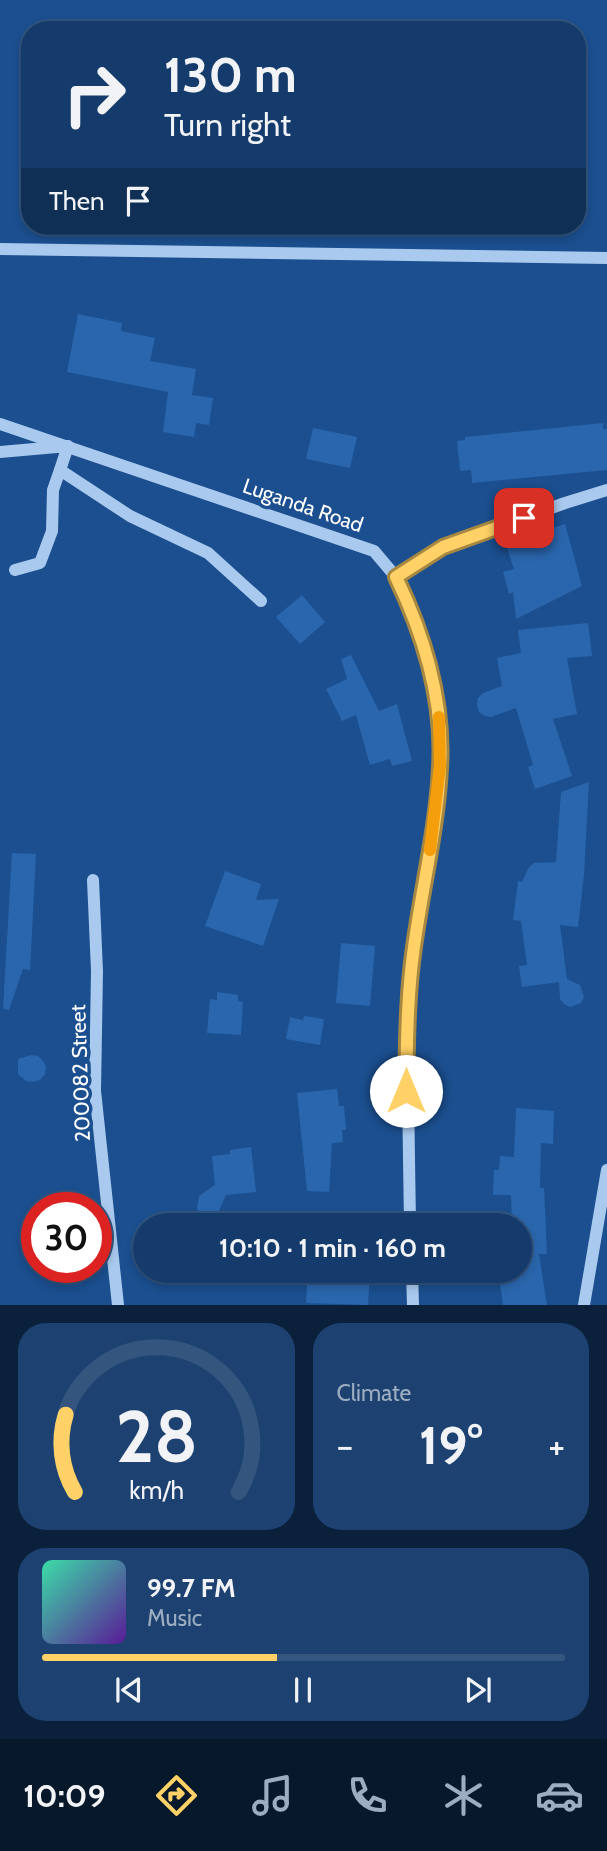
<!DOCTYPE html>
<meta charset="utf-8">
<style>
body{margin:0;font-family:Cabin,sans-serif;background:#1d4271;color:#f1f3f6;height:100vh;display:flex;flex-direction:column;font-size:26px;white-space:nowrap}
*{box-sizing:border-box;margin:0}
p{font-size:23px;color:#9dadc1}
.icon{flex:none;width:38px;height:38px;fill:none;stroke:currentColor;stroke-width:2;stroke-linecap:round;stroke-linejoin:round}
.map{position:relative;height:1305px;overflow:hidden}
.side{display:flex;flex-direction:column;gap:18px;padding:18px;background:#0b203b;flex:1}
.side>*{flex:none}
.hud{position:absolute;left:21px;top:21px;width:565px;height:214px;border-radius:28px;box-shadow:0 4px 10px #0003,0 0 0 2px #33557e;background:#143b6b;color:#f1f3f6;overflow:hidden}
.speed{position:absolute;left:21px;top:1192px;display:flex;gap:14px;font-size:35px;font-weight:700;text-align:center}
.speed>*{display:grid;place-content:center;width:91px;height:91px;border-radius:50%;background:#143b6b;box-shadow:0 4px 10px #0003,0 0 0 2px #33557e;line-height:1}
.speed .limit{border:10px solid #d22;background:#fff;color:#111}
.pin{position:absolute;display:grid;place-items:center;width:60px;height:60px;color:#fff;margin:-30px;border-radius:14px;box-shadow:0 4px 10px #0006}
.me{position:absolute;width:77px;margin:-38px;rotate:0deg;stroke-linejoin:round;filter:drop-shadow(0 0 5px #0008)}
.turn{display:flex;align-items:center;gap:24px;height:147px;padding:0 28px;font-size:32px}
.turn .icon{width:91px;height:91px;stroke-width:2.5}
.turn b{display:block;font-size:49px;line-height:60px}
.then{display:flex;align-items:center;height:66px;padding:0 28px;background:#0003;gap:14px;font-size:26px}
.big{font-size:52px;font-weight:800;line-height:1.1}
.side .card{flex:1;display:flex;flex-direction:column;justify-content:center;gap:10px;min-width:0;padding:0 24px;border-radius:28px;background:#1d4271}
.side .dial{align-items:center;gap:0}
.dial svg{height:182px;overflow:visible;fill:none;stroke:#33557e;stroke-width:7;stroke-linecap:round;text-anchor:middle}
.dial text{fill:#f1f3f6;stroke:none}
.song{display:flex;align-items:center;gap:21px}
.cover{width:84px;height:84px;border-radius:10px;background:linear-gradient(135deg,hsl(160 70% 55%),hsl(270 70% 35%))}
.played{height:7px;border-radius:4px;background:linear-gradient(90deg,#ffd166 45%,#33557e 45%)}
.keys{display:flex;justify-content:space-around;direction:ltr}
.heat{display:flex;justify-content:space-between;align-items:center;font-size:38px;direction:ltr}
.side .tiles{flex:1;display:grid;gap:18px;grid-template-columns:1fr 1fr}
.card:last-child{grid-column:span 2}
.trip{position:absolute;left:133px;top:1213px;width:399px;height:70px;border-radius:35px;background:#143b6b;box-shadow:0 4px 10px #0003,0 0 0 2px #33557e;font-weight:800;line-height:70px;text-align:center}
.tab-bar{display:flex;height:112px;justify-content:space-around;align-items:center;background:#08182b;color:#9dadc1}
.tab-bar .icon{width:49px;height:49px}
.tab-bar .current{color:#ffd166}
.tab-bar b{font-size:32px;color:#f1f3f6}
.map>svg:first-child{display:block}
.building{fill:#2a66ad}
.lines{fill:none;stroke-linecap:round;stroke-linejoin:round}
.minor{stroke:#a9c9ee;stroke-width:12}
.route-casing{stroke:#a68842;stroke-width:18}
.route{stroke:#ffd166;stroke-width:12}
.slow{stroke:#f59e0b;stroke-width:12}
.labels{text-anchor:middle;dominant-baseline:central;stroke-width:7;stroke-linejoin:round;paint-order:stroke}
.street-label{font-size:21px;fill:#fff;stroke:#1b4f8f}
</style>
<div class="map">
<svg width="607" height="1305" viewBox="0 0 607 1305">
<rect width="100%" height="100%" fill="#1b4f8f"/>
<g class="building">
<polygon points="78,314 122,323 121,331 155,338 150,361 196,369 192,395 213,398 209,425 196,423 194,437 163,432 168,392 67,372"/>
<polygon points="603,423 603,429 607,429 607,470 472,483 471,470 460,471 457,441 465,440 465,437"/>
<polygon points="313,428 357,437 350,468 306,459"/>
<polygon points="565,524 582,586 516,619 513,592 509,594 503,572 514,569 505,543"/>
<polygon points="302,595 325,622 300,644 276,617"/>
<polygon points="588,623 592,656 567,658 577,714 553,719 572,776 535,789 528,767 533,765 516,708 491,717 485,716 479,712 477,705 478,698 483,693 502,686 497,658 521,653 518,630"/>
<polygon points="351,655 379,711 397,704 412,761 392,766 390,759 370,765 356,715 342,721 326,689 347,679 341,659"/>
<polygon points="589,782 584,875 578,927 560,925 567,979 580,985 584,997 581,1003 570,1007 564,1004 560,999 559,982 522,987 519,966 527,965 521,921 513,920 518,881 522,882 529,867 534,863 556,862 561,792"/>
<polygon points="12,853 36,854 30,970 23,969 9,1010 3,1009"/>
<polygon points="225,871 261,884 256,900 279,899 263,946 205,926"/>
<polygon points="341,943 375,946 370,1006 336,1003"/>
<polygon points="217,992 238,995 238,1001 243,1002 241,1035 207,1033 210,999 217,1000"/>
<polygon points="304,1016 324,1019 320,1045 286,1039 290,1017 303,1020"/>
<polygon points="31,1055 38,1056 43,1061 46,1067 45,1074 40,1080 33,1082 26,1081 18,1074 18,1059"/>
<polygon points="337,1089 339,1106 344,1106 346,1130 342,1130 343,1142 332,1143 329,1192 307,1191 297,1093"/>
<polygon points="516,1108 554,1111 553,1144 541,1143 540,1188 544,1188 547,1254 539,1254 547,1305 503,1305 498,1270 520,1270 520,1225 512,1225 511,1195 493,1195 494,1170 499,1170 500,1156 514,1157"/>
<polygon points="251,1147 256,1192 226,1195 218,1213 213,1216 206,1217 200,1214 197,1208 199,1196 215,1185 212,1156 230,1154 230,1150"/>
<polygon points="308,1270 370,1270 368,1305 306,1303"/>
</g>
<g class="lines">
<g class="minor">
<polyline points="0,249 607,258"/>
<polyline points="0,424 374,551 396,577 414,612 426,651 439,715 440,766 435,815 413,949 407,1024 410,1225"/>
<polyline points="0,452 68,446 60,470 130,516 208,553 261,601"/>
<polyline points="15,570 40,563 52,531 53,490 60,470"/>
<polyline points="396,577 443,547 565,503 607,490"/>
<polyline points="93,880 97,971 95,1091 118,1305"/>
<polyline points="412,1270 413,1305"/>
<polyline points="584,1305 607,1170"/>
</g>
</g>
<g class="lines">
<g class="route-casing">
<path id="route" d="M406,1091C407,1043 407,995 414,947C422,888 437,828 440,768C444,702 424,635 396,577L443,547L524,518"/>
</g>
<use href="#route" class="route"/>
<polyline class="slow" points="430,850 440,766 439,717"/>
</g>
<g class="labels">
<g class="street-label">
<text transform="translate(303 505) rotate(19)">Luganda Road</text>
<text transform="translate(80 1073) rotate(-92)">200082 Street</text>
</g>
</g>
</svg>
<div class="speed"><div class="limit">30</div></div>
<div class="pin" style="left:524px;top:518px;background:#d93025"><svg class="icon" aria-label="arrive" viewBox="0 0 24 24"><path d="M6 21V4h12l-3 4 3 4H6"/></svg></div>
<svg class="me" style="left:406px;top:1091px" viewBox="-20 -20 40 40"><circle r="19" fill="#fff"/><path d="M0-13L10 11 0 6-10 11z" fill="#ffd166"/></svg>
<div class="trip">10:10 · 1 min · 160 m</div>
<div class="hud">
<div class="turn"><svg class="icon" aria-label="right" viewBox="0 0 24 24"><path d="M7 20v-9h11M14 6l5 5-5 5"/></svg><div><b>130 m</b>Turn right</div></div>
<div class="then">Then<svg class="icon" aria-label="arrive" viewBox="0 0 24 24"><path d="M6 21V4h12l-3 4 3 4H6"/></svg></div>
</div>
</div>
<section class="side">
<div class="tiles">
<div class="card dial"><svg viewBox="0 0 100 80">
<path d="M14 69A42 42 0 1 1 86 69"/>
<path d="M14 69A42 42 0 0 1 10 35" stroke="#ffd166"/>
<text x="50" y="56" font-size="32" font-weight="700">28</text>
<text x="50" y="72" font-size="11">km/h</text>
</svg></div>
<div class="card"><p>Climate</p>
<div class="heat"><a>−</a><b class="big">19°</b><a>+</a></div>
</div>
<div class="card">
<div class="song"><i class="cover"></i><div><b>99.7 FM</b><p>Music</p></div></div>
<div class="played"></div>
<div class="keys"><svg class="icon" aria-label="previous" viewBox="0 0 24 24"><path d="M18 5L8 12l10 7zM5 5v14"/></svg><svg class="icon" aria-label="pause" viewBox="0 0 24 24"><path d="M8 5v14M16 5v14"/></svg><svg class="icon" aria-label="next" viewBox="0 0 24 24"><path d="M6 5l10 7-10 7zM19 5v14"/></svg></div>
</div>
</div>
</section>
<nav class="tab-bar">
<b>10:09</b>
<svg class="icon current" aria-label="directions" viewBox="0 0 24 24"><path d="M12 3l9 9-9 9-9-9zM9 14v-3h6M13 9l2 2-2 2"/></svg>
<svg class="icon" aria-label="music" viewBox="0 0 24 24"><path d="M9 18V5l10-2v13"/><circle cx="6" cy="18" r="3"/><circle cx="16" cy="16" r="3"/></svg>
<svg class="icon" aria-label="phone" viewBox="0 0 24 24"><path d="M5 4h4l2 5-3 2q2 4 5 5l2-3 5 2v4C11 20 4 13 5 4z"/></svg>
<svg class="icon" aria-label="climate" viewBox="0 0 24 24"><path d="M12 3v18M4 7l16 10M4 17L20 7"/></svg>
<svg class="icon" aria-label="car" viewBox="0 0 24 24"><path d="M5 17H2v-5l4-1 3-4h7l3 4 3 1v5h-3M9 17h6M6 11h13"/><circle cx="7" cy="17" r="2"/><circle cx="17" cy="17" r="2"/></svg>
</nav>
